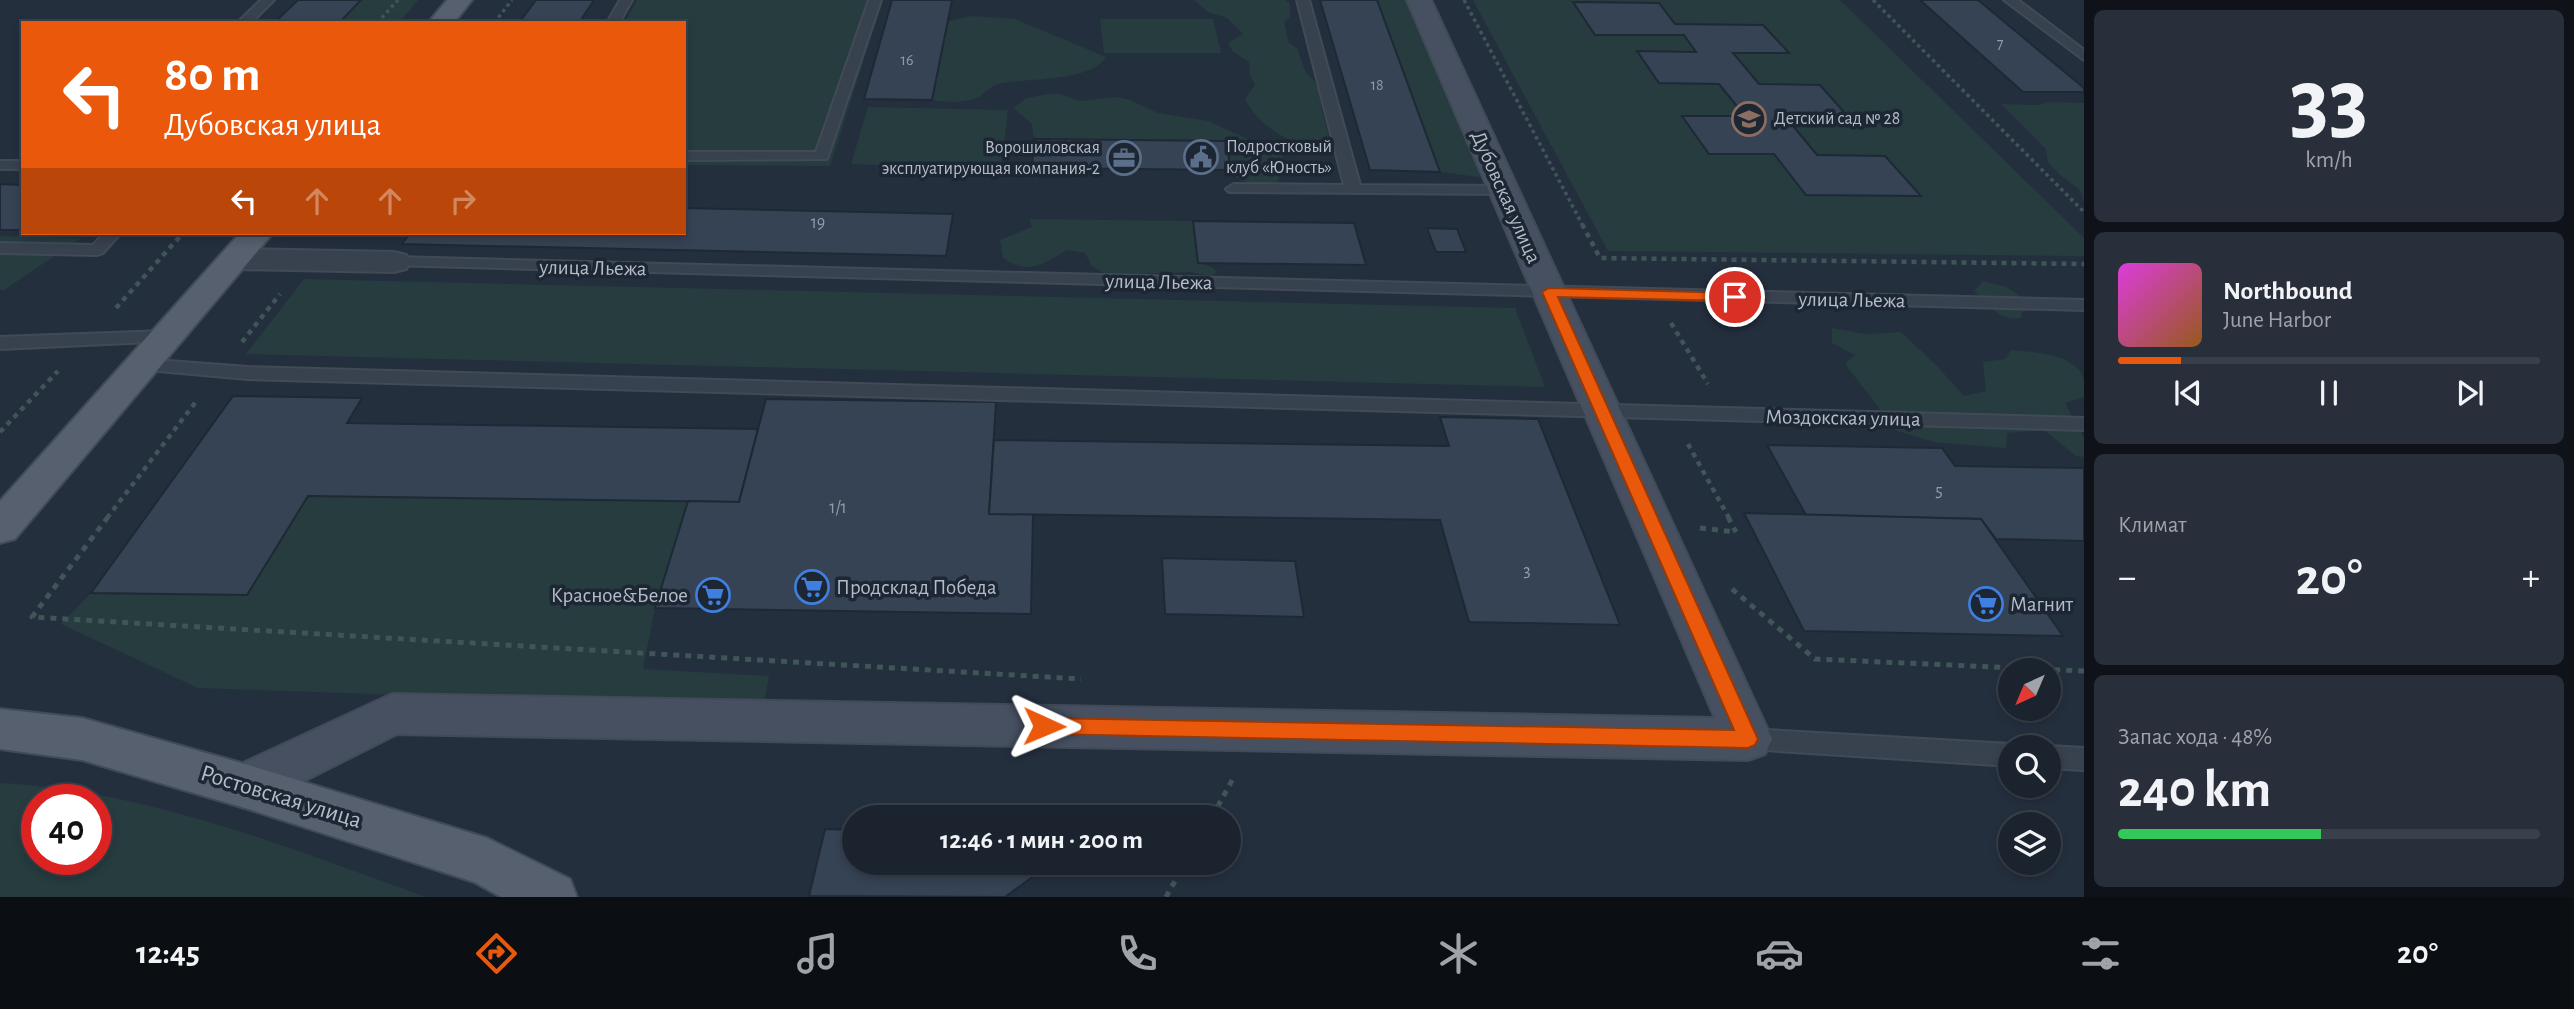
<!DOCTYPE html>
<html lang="ru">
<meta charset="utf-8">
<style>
body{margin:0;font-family:"Alegreya Sans",sans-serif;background:#282f3a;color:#f1f3f6;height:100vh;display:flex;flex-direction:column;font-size:26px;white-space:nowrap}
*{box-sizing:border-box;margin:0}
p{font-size:23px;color:#a0a4aa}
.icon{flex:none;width:38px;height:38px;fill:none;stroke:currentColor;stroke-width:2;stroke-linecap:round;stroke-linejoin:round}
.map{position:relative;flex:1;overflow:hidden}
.side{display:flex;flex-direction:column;gap:10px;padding:10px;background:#0f1319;width:490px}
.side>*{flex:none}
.top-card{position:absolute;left:21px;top:21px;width:665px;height:214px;border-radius:0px;box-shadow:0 4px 10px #0003,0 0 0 2px #39404a;background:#ea580c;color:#fff;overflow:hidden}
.needle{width:46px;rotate:224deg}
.buttons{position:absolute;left:1998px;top:658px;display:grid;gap:14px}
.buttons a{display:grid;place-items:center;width:63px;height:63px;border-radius:50%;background:#1b232e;box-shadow:0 4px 10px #0003,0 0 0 2px #39404a;font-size:35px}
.speed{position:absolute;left:21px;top:784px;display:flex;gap:14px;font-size:35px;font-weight:700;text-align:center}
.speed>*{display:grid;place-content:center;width:91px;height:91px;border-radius:50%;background:#1b232e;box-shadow:0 4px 10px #0003,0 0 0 2px #39404a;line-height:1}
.speed .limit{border:10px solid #d22;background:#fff;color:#111}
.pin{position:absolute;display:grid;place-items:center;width:60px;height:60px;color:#fff;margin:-30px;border:4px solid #fff;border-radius:50%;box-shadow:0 2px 7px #0007}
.me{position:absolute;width:77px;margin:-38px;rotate:91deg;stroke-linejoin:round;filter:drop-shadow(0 0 5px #0008)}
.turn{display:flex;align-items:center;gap:24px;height:147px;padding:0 28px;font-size:32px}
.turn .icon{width:91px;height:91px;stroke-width:2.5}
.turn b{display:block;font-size:49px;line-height:60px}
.lanes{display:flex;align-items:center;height:66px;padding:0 28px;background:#0003;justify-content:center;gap:35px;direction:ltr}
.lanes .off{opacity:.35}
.big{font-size:52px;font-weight:700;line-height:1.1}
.side .tile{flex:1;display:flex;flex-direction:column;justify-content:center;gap:10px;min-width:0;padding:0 24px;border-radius:10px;background:#282f3a}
.side .dial{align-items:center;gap:0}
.dial b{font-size:91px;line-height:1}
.song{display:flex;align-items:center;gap:21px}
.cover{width:84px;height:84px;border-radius:10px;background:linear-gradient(135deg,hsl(300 70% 55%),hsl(30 70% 35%))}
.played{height:7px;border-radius:4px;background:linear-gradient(90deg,#ea580c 15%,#39404a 15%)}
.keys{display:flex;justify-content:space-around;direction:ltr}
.heat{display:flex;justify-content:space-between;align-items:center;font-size:38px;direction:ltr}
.charge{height:10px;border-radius:5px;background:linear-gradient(90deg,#34c759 48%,#39404a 0)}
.trip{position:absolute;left:842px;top:805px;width:399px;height:70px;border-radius:35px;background:#1b232e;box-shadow:0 4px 10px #0003,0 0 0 2px #39404a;font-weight:700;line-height:70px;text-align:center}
.menu{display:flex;height:112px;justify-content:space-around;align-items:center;background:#0b0e12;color:#a0a4aa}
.menu .icon{width:49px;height:49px}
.menu .current{color:#ea580c}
.menu b{font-size:32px;color:#f1f3f6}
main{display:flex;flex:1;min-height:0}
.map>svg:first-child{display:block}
.green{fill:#263c3f;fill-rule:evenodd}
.building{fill:#364354;stroke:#1f2835;stroke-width:2}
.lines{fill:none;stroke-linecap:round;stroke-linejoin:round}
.lane-casing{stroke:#414a57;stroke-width:4}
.street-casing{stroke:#414a57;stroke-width:4}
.secondary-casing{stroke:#414a57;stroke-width:4}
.primary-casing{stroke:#414a57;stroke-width:4}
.path-far2{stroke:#3f5557;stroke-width:3.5;stroke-dasharray:3.5 3.5;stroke-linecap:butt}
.path-far1{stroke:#3f5557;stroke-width:4.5;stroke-dasharray:5 5;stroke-linecap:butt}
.path{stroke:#3f5557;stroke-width:5;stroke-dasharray:6 6;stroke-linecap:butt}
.lane{fill:#38414e;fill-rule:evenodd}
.street{fill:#38414e;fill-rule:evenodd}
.secondary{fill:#465061;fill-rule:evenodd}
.primary{fill:#56606e;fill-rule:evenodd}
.route{fill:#ea580c;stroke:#983908;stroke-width:2}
.labels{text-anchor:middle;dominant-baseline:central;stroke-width:7;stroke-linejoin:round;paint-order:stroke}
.far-number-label{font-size:16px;fill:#929caa}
.far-poi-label{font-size:18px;fill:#b4bcc9;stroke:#1d2633;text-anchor:start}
.number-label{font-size:18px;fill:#929caa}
.street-label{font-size:21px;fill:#b4bcc9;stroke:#1d2633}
.poi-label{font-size:21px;fill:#b4bcc9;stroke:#1d2633;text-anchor:start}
.near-street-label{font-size:24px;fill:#b4bcc9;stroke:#1d2633}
</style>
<main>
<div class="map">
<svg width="2084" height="897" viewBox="0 0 2084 897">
<rect width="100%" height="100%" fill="#242f3e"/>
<g class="green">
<polygon points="361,0 418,0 399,23 339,23"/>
<polygon points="637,0 883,0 830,166 684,165 684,23 624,23"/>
<path d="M1194,0H1285L1290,3V18L1284,22L1289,43L1297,48L1305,71L1325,94C1325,94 1321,104 1321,105C1321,107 1330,141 1331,143L1327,149C1295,147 1260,129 1245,99L1255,85L1250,75L1249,62L1233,52L1228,43L1243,34L1227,18L1208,12Z"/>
<polygon points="1377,0 1417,0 1485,172 1479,177 1440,172"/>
<polygon points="1473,0 1840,0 2084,238 2084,256 1608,251"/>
<path d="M971,16L1015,19L1106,57C1093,82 1023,78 998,84C991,86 986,92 980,96C966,104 947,102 932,100L948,21Z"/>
<polygon points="1100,19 1213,19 1221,53 1104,53"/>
<path d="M1048,94H1060L1080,101L1117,97L1130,100L1158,113L1208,121L1283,155L1285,169L1277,182C1262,185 1238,186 1230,169C1227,161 1227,149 1225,141L1034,139L1032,124L1013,108L1027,98Z"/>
<polygon points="2049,102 2084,103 2084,202 2079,189 2060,175 2048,162 2046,149 2001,104 2038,105"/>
<polygon points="868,107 1008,110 1001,169 851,164"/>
<path d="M1030,219L1193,221L1198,263L1212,267L1217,272L1211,276L1191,272L1107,275L1092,266L1085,253L1067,250C1042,264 1030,276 1003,258L1000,240L1032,227Z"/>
<polygon points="0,236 81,238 4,290 0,290"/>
<polygon points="304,279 1515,308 1545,387 246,354"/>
<path d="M1983,281L2006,287L2026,300L2028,306L2021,313L2022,317C2002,325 1987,302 1974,291Z"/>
<path d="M1832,328L1866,334L1901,332L1937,366L1964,396L1986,391L1983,362L2005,359L2011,350C2032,352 2079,354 2084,380C2084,385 2084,391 2084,397L2065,403L2084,438V457L2076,456L2044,430L2007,433L2006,448L1934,442L1897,431L1845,364L1855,355L1832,343Z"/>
<polygon points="308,496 688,501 655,608 643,669 769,676 763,707 198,688 61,624 91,593 247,595"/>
<path d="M0,783C148,791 288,847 426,897H0ZM37,800H96V859H37Z"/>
</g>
<g class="building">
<polygon points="298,0 361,0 339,23 274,23"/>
<polygon points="536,0 594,0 579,23 519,23"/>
<polygon points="892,0 952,0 932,100 864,99"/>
<polygon points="1320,0 1377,0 1440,172 1370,170"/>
<polygon points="1920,0 1978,0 2084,88 2084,92 2023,92"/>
<polygon points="1573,2 1659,3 1675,24 1763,25 1789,53 1733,53 1759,84 1820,85 1851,120 1788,120 1817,155 1885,156 1921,196 1806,195 1774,154 1709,154 1682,116 1745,116 1719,84 1659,83 1637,51 1696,52 1684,35 1595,35"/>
<polygon points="1034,139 1226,141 1231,170 1032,168"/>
<polygon points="0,184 23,185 23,230 0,230"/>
<polygon points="684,208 953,214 946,256 402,244 410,233 684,233"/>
<polygon points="1193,221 1354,223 1366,265 1198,263"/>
<polygon points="1427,228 1457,229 1466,252 1436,252"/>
<polygon points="233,396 362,398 347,423 758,429 739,502 308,496 247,595 91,593"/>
<polygon points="766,399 996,402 989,514 1033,514 1031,614 655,608 688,501 739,502"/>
<polygon points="1440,417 1538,419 1620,625 1469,622 1440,520 989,514 994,440 1449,446"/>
<polygon points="1767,445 1942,448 1955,466 2084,468 2084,541 1996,539 1981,519 1806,515"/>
<polygon points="1744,513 1981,519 2063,636 1804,631"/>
<polygon points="1162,558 1295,561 1304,617 1165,614"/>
<polygon points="825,829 854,830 854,863 1028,863 1038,873 1005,897 809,896"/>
</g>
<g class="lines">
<g class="lane-casing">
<g id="lane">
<polygon points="261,0 274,0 251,23 237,23"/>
<polygon points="620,0 632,0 619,23 607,23"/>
<polygon points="869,0 881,0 827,159 684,160 684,152 816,152"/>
<polygon points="1297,0 1309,0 1360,185 1504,186 1512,191 1509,194 1229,192 1226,189 1234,184 1344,185"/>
<polygon points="2004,0 2018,0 2084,50 2084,60"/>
<rect x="0" y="161" width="23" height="8"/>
<polygon points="104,233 121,233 103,253 97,255 0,253 0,243 93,245"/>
<polygon points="394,257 2084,300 2084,310 388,265 386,262"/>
<polygon points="165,331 174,337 171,341 0,349 0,337"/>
<polygon points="142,359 248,367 2084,418 2084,430 248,379 136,369 133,365 136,361"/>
<polygon points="1748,729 2011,744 2019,747 2011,747 2011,766 1748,749 1740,746 1736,739 1740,732"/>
<polygon points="2049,746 2084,748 2084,770 2049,768 2049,747 2047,747"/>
</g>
</g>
<g class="street-casing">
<polygon id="street" points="235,249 394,252 406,255 410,262 406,269 394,272 235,269 224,266 219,259 224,252"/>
</g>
<g class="secondary-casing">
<polygon id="secondary" points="1407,0 1431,0 1772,739 1765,754 1748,760 397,734 262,802 245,808 228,802 220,786 228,770 392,694 1715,718"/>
</g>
<g class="primary-casing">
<g id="primary">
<polygon points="447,0 472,0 454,23 428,23"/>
<polygon points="240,233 273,233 15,539 0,543 0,501"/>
<polygon points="0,709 82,718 245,764 487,838 570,879 577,897 501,897 474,882 245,808 82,760 0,749"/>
</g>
</g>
<g class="path-far2">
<polyline points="1464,0 1583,226"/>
<polyline points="1873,0 2084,212"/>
<polyline points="377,23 398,0"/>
<polyline points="494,23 512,0"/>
</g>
<g class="path-far1">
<polyline points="1582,224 1600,258 2084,264"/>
<polyline points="116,308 183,233"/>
<polyline points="1671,323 1708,384"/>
<polyline points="242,342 280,294"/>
<polyline points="0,432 58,371"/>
<polyline points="1688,444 1729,518"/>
<polyline points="107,518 198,399"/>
</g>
<g class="path">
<polyline points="108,517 32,617 1081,679"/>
<polyline points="1728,517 1736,532"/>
<polyline points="1700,528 1736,532"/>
<polyline points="1732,589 1815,659 2084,671"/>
<polyline points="1212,817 1235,775"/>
<polyline points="1166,897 1185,863"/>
</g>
<use href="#lane" class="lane"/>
<use href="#street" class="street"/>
<use href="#secondary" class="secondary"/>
<use href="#primary" class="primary"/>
</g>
<polygon class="route" points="1549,288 1735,293 1742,297 1735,301 1558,297 1758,739 1755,745 1748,748 1044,734 1037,732 1034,726 1037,720 1044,718 1734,730 1542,292"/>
<defs>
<g id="school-ring" transform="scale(1.75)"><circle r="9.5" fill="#1d2633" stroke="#8d6e63" stroke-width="1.5"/><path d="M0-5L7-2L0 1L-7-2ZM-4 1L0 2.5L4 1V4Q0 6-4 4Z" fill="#8d6e63"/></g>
<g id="civic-ring" transform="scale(1.75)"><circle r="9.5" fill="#1d2633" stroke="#5c6f8a" stroke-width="1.5"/><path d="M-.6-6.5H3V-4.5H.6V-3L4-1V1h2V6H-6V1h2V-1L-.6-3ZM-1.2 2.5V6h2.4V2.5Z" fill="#5c6f8a"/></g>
<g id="office-ring" transform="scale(1.75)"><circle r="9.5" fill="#1d2633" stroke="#5c6f8a" stroke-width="1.5"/><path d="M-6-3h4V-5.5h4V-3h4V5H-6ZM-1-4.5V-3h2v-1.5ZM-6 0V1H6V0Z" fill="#5c6f8a"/></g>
<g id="supermarket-ring" transform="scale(1.75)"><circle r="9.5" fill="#1d2633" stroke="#3f7fe0" stroke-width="1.5"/><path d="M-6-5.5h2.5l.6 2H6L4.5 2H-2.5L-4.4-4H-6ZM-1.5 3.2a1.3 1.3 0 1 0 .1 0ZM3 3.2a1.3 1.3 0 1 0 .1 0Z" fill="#3f7fe0"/></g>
</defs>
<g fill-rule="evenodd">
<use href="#school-ring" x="1749" y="119"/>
<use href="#civic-ring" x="1201" y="157"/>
<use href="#office-ring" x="1124" y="158"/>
<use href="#supermarket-ring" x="812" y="587"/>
<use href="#supermarket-ring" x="713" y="595"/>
<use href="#supermarket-ring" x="1986" y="604"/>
</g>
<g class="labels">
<g class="far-number-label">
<text x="2000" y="44">7</text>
<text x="907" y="60">16</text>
<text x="1377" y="85">18</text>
</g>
<g class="far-poi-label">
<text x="1774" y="119">Детский сад № 28</text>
<text x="1226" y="147">Подростковый<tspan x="1226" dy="21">клуб «Юность»</tspan></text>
<text x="1100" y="148" text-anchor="end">Ворошиловская<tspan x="1100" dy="21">эксплуатирующая компания-2</tspan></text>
</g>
<g class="number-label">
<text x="818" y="223">19</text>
<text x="1939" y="491">5</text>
<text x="838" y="508">1/1</text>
<text x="1527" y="571">3</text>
</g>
<g class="street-label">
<text transform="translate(1506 197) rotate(66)">Дубовская улица</text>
<text transform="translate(593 268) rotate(1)">улица Льежа</text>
<text transform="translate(1159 282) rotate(1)">улица Льежа</text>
<text transform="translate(1852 300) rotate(1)">улица Льежа</text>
<text transform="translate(1843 418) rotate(1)">Моздокская улица</text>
</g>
<g class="poi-label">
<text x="836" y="587">Продсклад Победа</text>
<text x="688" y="595" text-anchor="end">Красное&amp;Белое</text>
<text x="2010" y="604">Магнит</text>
</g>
<g class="near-street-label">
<text transform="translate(281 797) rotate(17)">Ростовская улица</text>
</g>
</g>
</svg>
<div class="buttons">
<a><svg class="needle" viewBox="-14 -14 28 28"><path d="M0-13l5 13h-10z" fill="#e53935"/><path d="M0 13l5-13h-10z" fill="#a0a4aa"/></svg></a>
<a><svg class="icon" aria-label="search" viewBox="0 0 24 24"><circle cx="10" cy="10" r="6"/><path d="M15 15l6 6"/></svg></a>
<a><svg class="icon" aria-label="layers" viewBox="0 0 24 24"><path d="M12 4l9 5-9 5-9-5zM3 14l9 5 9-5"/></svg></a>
</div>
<div class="speed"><div class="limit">40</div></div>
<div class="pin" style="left:1735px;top:297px;background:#d93025"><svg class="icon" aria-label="arrive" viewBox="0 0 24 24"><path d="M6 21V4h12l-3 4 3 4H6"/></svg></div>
<svg class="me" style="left:1044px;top:726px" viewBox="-20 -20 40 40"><path d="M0-17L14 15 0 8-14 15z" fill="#ea580c" stroke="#fff" stroke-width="4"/></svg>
<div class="trip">12:46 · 1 мин · 200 m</div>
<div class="top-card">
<div class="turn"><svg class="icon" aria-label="left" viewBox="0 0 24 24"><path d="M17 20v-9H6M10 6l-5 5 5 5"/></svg><div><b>80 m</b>Дубовская улица</div></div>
<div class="lanes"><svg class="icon" aria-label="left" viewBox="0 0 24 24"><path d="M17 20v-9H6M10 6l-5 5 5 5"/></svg><svg class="icon off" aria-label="ahead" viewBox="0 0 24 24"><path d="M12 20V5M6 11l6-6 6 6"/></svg><svg class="icon off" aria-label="ahead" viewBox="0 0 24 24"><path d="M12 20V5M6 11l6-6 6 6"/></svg><svg class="icon off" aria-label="right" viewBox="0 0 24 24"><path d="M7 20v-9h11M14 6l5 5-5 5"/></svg></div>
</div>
</div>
<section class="side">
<div class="tile dial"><b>33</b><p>km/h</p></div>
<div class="tile">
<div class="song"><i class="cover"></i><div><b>Northbound</b><p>June Harbor</p></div></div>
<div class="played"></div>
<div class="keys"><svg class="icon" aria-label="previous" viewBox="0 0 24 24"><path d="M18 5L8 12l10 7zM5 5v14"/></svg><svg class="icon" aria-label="pause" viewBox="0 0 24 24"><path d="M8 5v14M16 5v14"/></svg><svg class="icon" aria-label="next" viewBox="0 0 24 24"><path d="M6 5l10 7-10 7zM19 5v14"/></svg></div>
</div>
<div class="tile"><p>Климат</p>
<div class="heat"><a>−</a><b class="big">20°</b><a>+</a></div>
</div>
<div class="tile"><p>Запас хода · 48%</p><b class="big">240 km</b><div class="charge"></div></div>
</section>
</main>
<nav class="menu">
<b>12:45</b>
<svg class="icon current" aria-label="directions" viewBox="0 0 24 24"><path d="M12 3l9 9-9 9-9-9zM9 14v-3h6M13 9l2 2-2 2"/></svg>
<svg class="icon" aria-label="music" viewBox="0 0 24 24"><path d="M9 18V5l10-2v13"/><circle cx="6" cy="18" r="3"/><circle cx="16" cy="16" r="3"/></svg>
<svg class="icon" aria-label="phone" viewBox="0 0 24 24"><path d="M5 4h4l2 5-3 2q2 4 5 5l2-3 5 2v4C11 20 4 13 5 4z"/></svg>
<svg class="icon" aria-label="climate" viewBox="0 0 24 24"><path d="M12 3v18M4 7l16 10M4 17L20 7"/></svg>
<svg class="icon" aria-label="car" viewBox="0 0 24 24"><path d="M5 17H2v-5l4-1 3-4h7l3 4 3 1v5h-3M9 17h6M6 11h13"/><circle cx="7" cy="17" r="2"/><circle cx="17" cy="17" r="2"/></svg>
<svg class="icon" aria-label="filters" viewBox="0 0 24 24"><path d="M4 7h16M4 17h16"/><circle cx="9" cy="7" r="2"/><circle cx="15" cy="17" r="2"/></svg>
<b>20°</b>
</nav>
